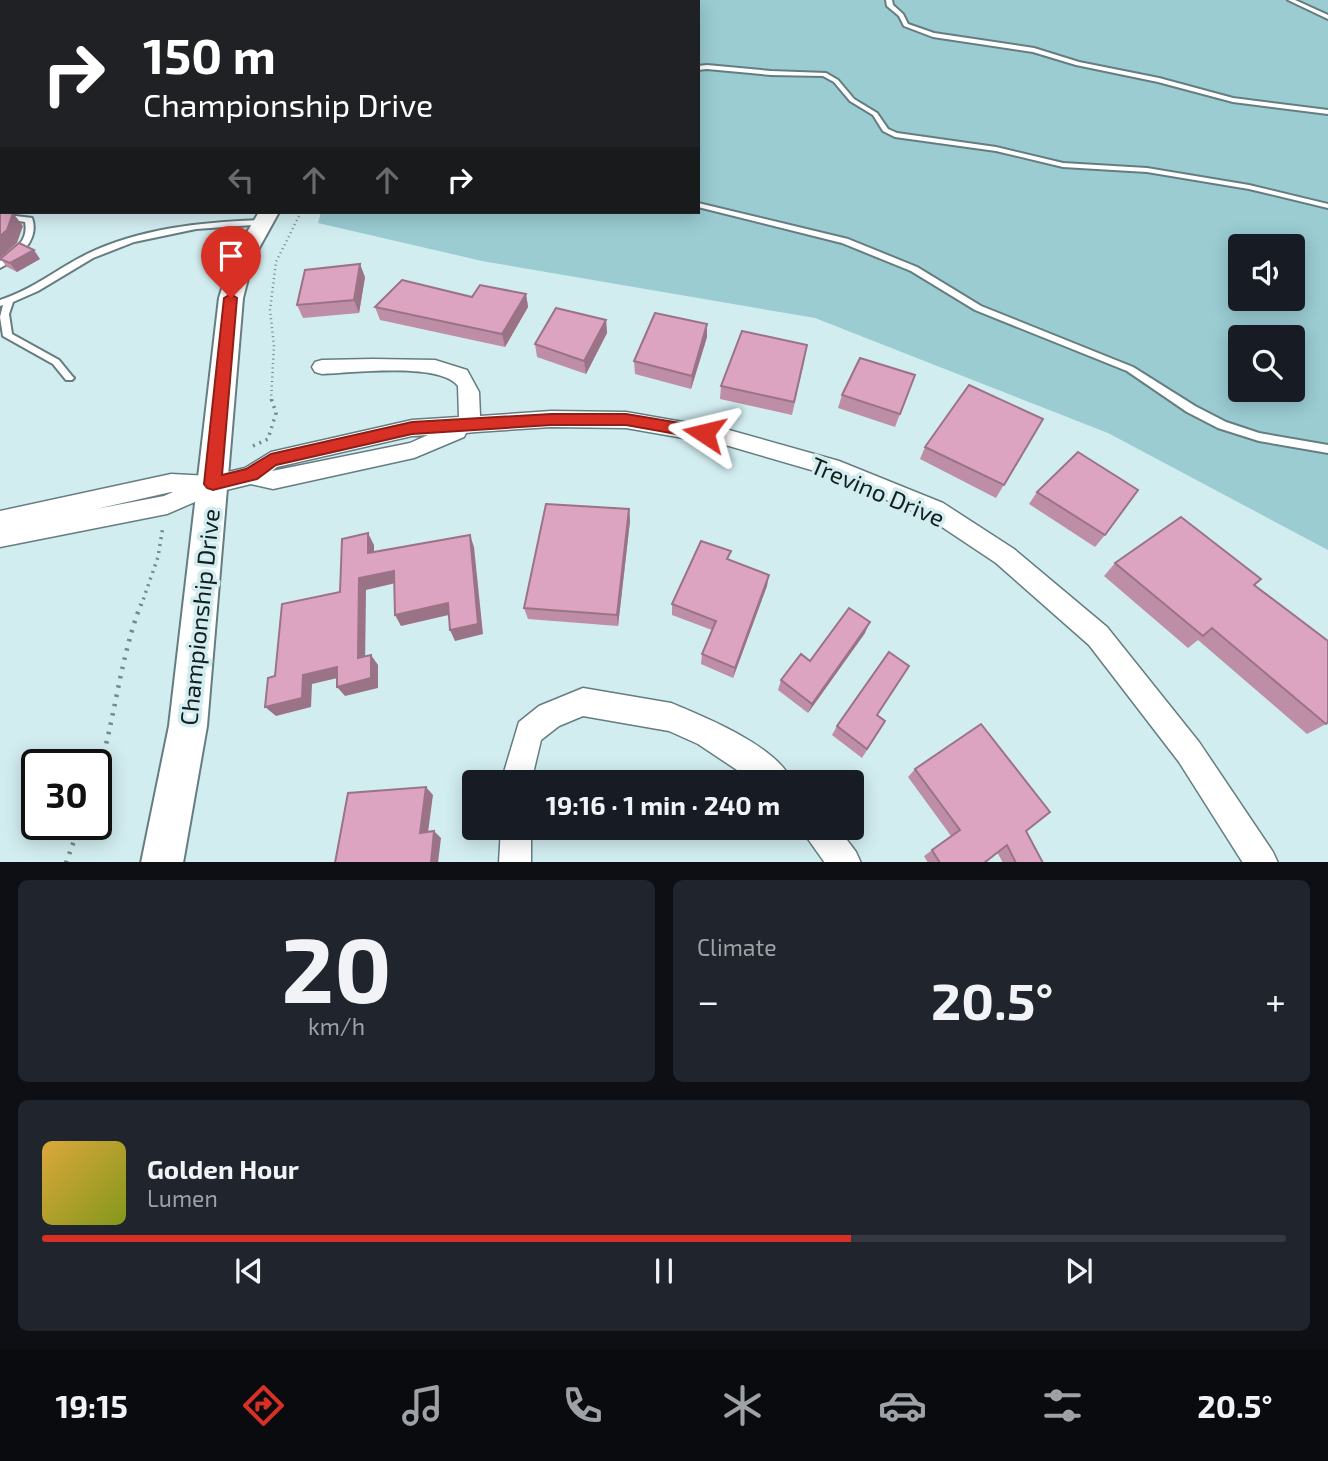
<!DOCTYPE html>
<meta charset="utf-8">
<style>
body{margin:0;font-family:"Exo 2",sans-serif;background:#20242c;color:#f1f3f6;height:100vh;display:flex;flex-direction:column;font-size:26px;white-space:nowrap}
*{box-sizing:border-box;margin:0}
p{font-size:23px;color:#9ea1a6}
.icon{flex:none;width:38px;height:38px;fill:none;stroke:currentColor;stroke-width:2;stroke-linecap:round;stroke-linejoin:round}
.map{position:relative;height:862px;overflow:hidden}
.panel{display:flex;flex-direction:column;gap:18px;padding:18px;background:#0d0f14;flex:1}
.panel>*{flex:none}
.hud{position:absolute;left:0px;top:0px;width:700px;height:214px;box-shadow:0 4px 18px #0003;background:#202124;color:#fff;overflow:hidden}
.buttons{position:absolute;left:1228px;top:234px;display:grid;gap:14px}
.buttons a{display:grid;place-items:center;width:77px;height:77px;border-radius:7px;background:#171b24;box-shadow:0 4px 18px #0003;font-size:35px}
.speed{position:absolute;left:21px;top:749px;display:flex;gap:14px;font-size:35px;font-weight:700;text-align:center}
.speed>*{display:grid;place-content:center;width:91px;height:91px;border-radius:50%;background:#171b24;box-shadow:0 4px 18px #0003;line-height:1}
.speed .limit{border:4px solid #111;border-radius:10px;background:#fff;color:#111}
.pin{position:absolute;display:grid;place-items:center;width:60px;height:60px;color:#fff;margin:-72px -30px;border-radius:50% 50% 50% 0;rotate:-45deg;box-shadow:0 0 7px #0007}
.pin .icon{rotate:45deg}
.me{position:absolute;width:77px;margin:-38px;rotate:280deg;stroke-linejoin:round;filter:drop-shadow(0 0 5px #0008)}
.turn{display:flex;align-items:center;gap:24px;height:147px;padding:0 28px;font-size:32px}
.turn .icon{width:91px;height:91px;stroke-width:2.5}
.turn b{display:block;font-size:49px;line-height:60px}
.lanes{display:flex;align-items:center;height:66px;padding:0 28px;background:#0003;justify-content:center;gap:35px;direction:ltr}
.lanes .off{opacity:.35}
.big{font-size:52px;font-weight:700;line-height:1.1}
.panel .tile{flex:1;display:flex;flex-direction:column;justify-content:center;gap:10px;min-width:0;padding:0 24px;border-radius:10px;background:#20242c}
.panel .dial{align-items:center;gap:0}
.dial b{font-size:91px;line-height:1}
.song{display:flex;align-items:center;gap:21px}
.cover{width:84px;height:84px;border-radius:10px;background:linear-gradient(135deg,hsl(40 70% 55%),hsl(70 70% 35%))}
.played{height:7px;border-radius:4px;background:linear-gradient(90deg,#d93025 65%,#363941 65%)}
.keys{display:flex;justify-content:space-around;direction:ltr}
.heat{display:flex;justify-content:space-between;align-items:center;font-size:38px;direction:ltr}
.panel .tiles{flex:1;display:grid;gap:18px;grid-template-columns:1fr 1fr}
.tile:last-child{grid-column:span 2}
.trip{position:absolute;left:462px;top:770px;width:402px;height:70px;border-radius:7px;background:#171b24;box-shadow:0 4px 18px #0003;font-weight:700;line-height:70px;text-align:center}
.dock{display:flex;height:112px;justify-content:space-around;align-items:center;background:#090b0e;color:#9ea1a6}
.dock .icon{width:49px;height:49px}
.dock .on{color:#d93025}
.dock b{font-size:32px;color:#f1f3f6}
.map>svg:first-child{display:block}
.green{fill:#9accd2;fill-rule:evenodd}
.lines{fill:none;stroke-linecap:round;stroke-linejoin:round}
.lane-casing{stroke:#657d80;stroke-width:4}
.street-casing{stroke:#657d80;stroke-width:3}
.secondary-casing{stroke:#657d80;stroke-width:4}
.path-far2{stroke:#75888a;stroke-width:2.5;stroke-dasharray:1 3.5;stroke-linecap:butt}
.path-far1{stroke:#75888a;stroke-width:3.5;stroke-dasharray:2 5;stroke-linecap:butt}
.path{stroke:#75888a;stroke-width:4.5;stroke-dasharray:2.5 7;stroke-linecap:butt}
.lane{fill:#fff;fill-rule:evenodd}
.street{fill:#fff;fill-rule:evenodd}
.secondary{fill:#fff;fill-rule:evenodd}
.wall{fill:#be8da6}
.shaded-wall{fill:#9b7387}
.building{fill:#dda4c1;stroke:#9b7387;stroke-width:2}
.route{fill:#d93025;stroke:#8d1f18;stroke-width:2}
.labels{text-anchor:middle;dominant-baseline:central;stroke-width:7;stroke-linejoin:round;paint-order:stroke}
.street-label{font-size:24px;fill:#141e1f;stroke:#d2edf0}
</style>
<div class="map">
<svg width="1328" height="863" viewBox="0 0 1328 863">
<rect width="100%" height="100%" fill="#d2edf0"/>
<path class="green" d="M0,0H1328V550L1108,433L815,318L482,261L318,223L321,212H698V2H2V74ZM1241,247H1293V299H1241ZM1241,338H1293V390H1241Z"/>
<g class="lines">
<g class="lane-casing">
<g id="lane">
<polygon points="371,0 377,0 376,2 371,2"/>
<polygon points="886,0 892,0 893,5 903,14 908,24 934,33 1034,48 1079,62 1159,78 1233,98 1328,110 1328,114 1233,102 1158,82 1076,65 1033,52 933,37 904,26 899,16 887,6"/>
<polygon points="1288,0 1295,0 1328,15 1328,19"/>
<polygon points="2,13 2,17 0,18 0,14"/>
<polygon points="707,65 771,71 826,73 838,80 854,99 877,113 888,129 897,133 996,147 1063,163 1147,168 1249,185 1328,204 1328,208 1249,189 1147,172 1063,167 996,151 895,137 883,131 873,115 850,101 834,82 823,76 771,75 707,69 698,70 698,66"/>
<polygon points="698,203 848,239 917,267 981,306 1133,367 1195,406 1226,422 1259,433 1328,445 1328,453 1259,441 1218,428 1187,412 1127,371 975,310 911,271 842,243 698,207"/>
<path d="M0,214L32,218C40,240 18,259 0,268V261C14,251 29,241 25,222L0,218Z"/>
<path d="M262,220L266,222L265,224L196,229L134,242L93,258L38,291L13,302L9,314L12,334L59,360L72,376L74,378L72,380H66L53,364L3,336L0,317L3,305L0,306V300C32,290 57,269 87,254C141,228 203,222 262,220Z"/>
</g>
</g>
<g class="street-casing">
<g id="street">
<path d="M373,359L435,360L467,370L479,392L480,416L551,411L626,412L729,430L839,461L943,503L1014,549L1107,627L1199,742L1273,852L1278,863H1243L1179,762L1089,645L996,563L927,517L825,474L729,446L626,428L551,427L476,432L466,433L464,437L414,458L273,489L251,484L218,492L167,514L0,547V511L171,474L211,476L245,468L271,452L412,420L459,417L458,386C440,362 351,373 322,374L315,372L312,367L315,362L322,360ZM428,435L410,443L272,471L277,467L412,436ZM171,492H173L164,496L96,509Z"/>
<path d="M583,688L671,703C705,717 779,747 792,782H755L698,744L669,731L583,716L559,726L541,740L531,782H501L519,722L539,706Z"/>
<polygon points="501,828 531,828 531,863 499,863"/>
<polygon points="804,828 838,828 856,852 861,863 825,863 808,839"/>
</g>
</g>
<g class="secondary-casing">
<g id="secondary">
<rect x="325" y="0" width="14" height="2"/>
<polygon points="259,212 279,212 253,259 243,298 207,726 183,863 141,863 169,726 219,298 231,259"/>
</g>
</g>
<polyline class="path-far2" points="271,400 274,346 270,310 276,262 301,212"/>
<g class="path-far1">
<polyline points="253,446 268,439 276,413 271,398"/>
<polyline points="141,606 158,557 163,526"/>
</g>
<g class="path">
<path d="M96,780C115,722 119,661 141,604"/>
<polyline points="66,863 80,824"/>
</g>
<use href="#lane" class="lane"/>
<use href="#street" class="street"/>
<use href="#secondary" class="secondary"/>
</g>
<g class="wall">
<polygon points="0,258 40,259 17,272 7,267"/>
<polygon points="365,277 359,313 303,318 297,305"/>
<polygon points="526,294 528,307 505,347 380,320 375,307 472,297"/>
<polygon points="606,320 607,333 586,374 537,357 535,344"/>
<polygon points="707,337 691,389 635,374 634,361"/>
<polygon points="805,358 792,415 720,399 721,386"/>
<polygon points="915,375 895,427 838,408 842,395"/>
<polygon points="1043,419 996,498 920,459 925,447"/>
<polygon points="1037,492 1105,535 1095,547 1029,504"/>
<polygon points="629,509 630,521 618,626 528,619 524,608"/>
<polygon points="730,560 767,586 733,678 701,664 702,654 712,630 672,615 672,604"/>
<polygon points="1115,563 1254,585 1326,724 1307,734 1198,640 1188,648 1104,576"/>
<polygon points="865,633 808,713 778,690 781,680 810,661"/>
<polygon points="877,715 885,721 862,758 832,735 837,726"/>
<polygon points="915,769 1026,831 1043,863 1003,863 997,852 984,863 928,863 924,856 951,836 908,777"/>
</g>
<g class="shaded-wall">
<polygon points="13,213 23,226 17,243 0,258 0,236"/>
<polygon points="34,250 40,259 17,272 10,263"/>
<polygon points="360,264 365,277 359,313 354,300"/>
<polygon points="526,294 528,307 505,347 502,334"/>
<polygon points="606,320 607,333 586,374 584,361"/>
<polygon points="707,324 707,337 691,389 692,376"/>
<polygon points="629,509 630,521 618,626 617,615"/>
<polygon points="368,533 374,545 374,564 368,553"/>
<polygon points="470,535 474,547 483,634 455,641 450,630"/>
<polygon points="394,571 400,582 366,590 365,668 358,658 359,578"/>
<polygon points="769,575 767,586 733,678 735,668"/>
<polygon points="448,603 453,614 401,626 395,615"/>
<polygon points="870,622 865,633 808,713 812,704"/>
<polygon points="371,655 378,665 378,688 345,696 337,687"/>
<polygon points="337,667 346,676 312,684 311,707 276,716 265,707 303,675"/>
<polygon points="426,787 433,795 427,840 420,833"/>
<polygon points="434,831 441,838 438,863 431,863"/>
</g>
<g class="building">
<polygon points="0,210 2,210 2,212 13,213 7,230 0,236"/>
<polygon points="19,243 34,250 10,263 0,259"/>
<polygon points="360,264 354,300 297,305 305,270"/>
<polygon points="402,280 472,297 480,285 526,294 502,334 375,307"/>
<polygon points="556,308 606,320 584,361 535,344"/>
<polygon points="655,313 707,324 692,376 634,361"/>
<polygon points="742,331 807,345 794,402 721,386"/>
<polygon points="860,358 915,375 900,414 842,395"/>
<polygon points="969,385 1043,419 1004,485 925,447"/>
<polygon points="1078,452 1138,490 1105,535 1037,492"/>
<polygon points="546,504 629,509 617,615 524,608"/>
<polygon points="1181,517 1261,579 1254,585 1328,641 1328,722 1326,724 1212,628 1203,636 1115,563"/>
<polygon points="368,533 368,553 470,535 478,624 450,630 448,603 395,615 394,571 359,578 358,658 371,655 371,678 337,687 337,667 303,675 302,698 265,707 268,678 275,676 282,604 340,592 342,539"/>
<polygon points="701,541 731,551 727,559 769,575 735,668 702,654 716,621 672,604"/>
<polygon points="849,608 870,622 812,704 781,680 801,654 810,661"/>
<polygon points="889,652 909,666 877,715 885,721 867,749 837,726"/>
<polygon points="981,724 1050,812 1026,831 1043,863 1016,863 1007,845 984,863 940,863 932,850 960,830 915,769"/>
<polygon points="426,787 420,833 434,831 431,863 335,863 348,793"/>
</g>
<polygon class="route" points="231,294 237,298 222,475 246,469 271,454 412,422 551,414 626,414 704,427 711,433 704,439 626,425 551,425 412,434 276,465 257,479 213,490 207,488 204,484 224,298"/>
<g class="labels">
<g class="street-label">
<text transform="translate(878 491) rotate(23)">Trevino Drive</text>
<text transform="translate(199 617) rotate(-84)">Championship Drive</text>
</g>
</g>
</svg>
<div class="buttons">
<a><svg class="icon" aria-label="sound" viewBox="0 0 24 24"><path d="M4 9h4l5-4v14l-5-4H4zM17 9q2 3 0 6"/></svg></a>
<a><svg class="icon" aria-label="search" viewBox="0 0 24 24"><circle cx="10" cy="10" r="6"/><path d="M15 15l6 6"/></svg></a>
</div>
<div class="speed"><div class="limit">30</div></div>
<div class="pin" style="left:231px;top:298px;background:#d93025"><svg class="icon" aria-label="arrive" viewBox="0 0 24 24"><path d="M6 21V4h12l-3 4 3 4H6"/></svg></div>
<svg class="me" style="left:704px;top:433px" viewBox="-20 -20 40 40"><path d="M0-17L14 15 0 8-14 15z" fill="#d93025" stroke="#fff" stroke-width="4"/></svg>
<div class="trip">19:16 · 1 min · 240 m</div>
<div class="hud">
<div class="turn"><svg class="icon" aria-label="right" viewBox="0 0 24 24"><path d="M7 20v-9h11M14 6l5 5-5 5"/></svg><div><b>150 m</b>Championship Drive</div></div>
<div class="lanes"><svg class="icon off" aria-label="left" viewBox="0 0 24 24"><path d="M17 20v-9H6M10 6l-5 5 5 5"/></svg><svg class="icon off" aria-label="ahead" viewBox="0 0 24 24"><path d="M12 20V5M6 11l6-6 6 6"/></svg><svg class="icon off" aria-label="ahead" viewBox="0 0 24 24"><path d="M12 20V5M6 11l6-6 6 6"/></svg><svg class="icon" aria-label="right" viewBox="0 0 24 24"><path d="M7 20v-9h11M14 6l5 5-5 5"/></svg></div>
</div>
</div>
<section class="panel">
<div class="tiles">
<div class="tile dial"><b>20</b><p>km/h</p></div>
<div class="tile"><p>Climate</p>
<div class="heat"><a>−</a><b class="big">20.5°</b><a>+</a></div>
</div>
<div class="tile">
<div class="song"><i class="cover"></i><div><b>Golden Hour</b><p>Lumen</p></div></div>
<div class="played"></div>
<div class="keys"><svg class="icon" aria-label="previous" viewBox="0 0 24 24"><path d="M18 5L8 12l10 7zM5 5v14"/></svg><svg class="icon" aria-label="pause" viewBox="0 0 24 24"><path d="M8 5v14M16 5v14"/></svg><svg class="icon" aria-label="next" viewBox="0 0 24 24"><path d="M6 5l10 7-10 7zM19 5v14"/></svg></div>
</div>
</div>
</section>
<nav class="dock">
<b>19:15</b>
<svg class="icon on" aria-label="directions" viewBox="0 0 24 24"><path d="M12 3l9 9-9 9-9-9zM9 14v-3h6M13 9l2 2-2 2"/></svg>
<svg class="icon" aria-label="music" viewBox="0 0 24 24"><path d="M9 18V5l10-2v13"/><circle cx="6" cy="18" r="3"/><circle cx="16" cy="16" r="3"/></svg>
<svg class="icon" aria-label="phone" viewBox="0 0 24 24"><path d="M5 4h4l2 5-3 2q2 4 5 5l2-3 5 2v4C11 20 4 13 5 4z"/></svg>
<svg class="icon" aria-label="climate" viewBox="0 0 24 24"><path d="M12 3v18M4 7l16 10M4 17L20 7"/></svg>
<svg class="icon" aria-label="car" viewBox="0 0 24 24"><path d="M5 17H2v-5l4-1 3-4h7l3 4 3 1v5h-3M9 17h6M6 11h13"/><circle cx="7" cy="17" r="2"/><circle cx="17" cy="17" r="2"/></svg>
<svg class="icon" aria-label="filters" viewBox="0 0 24 24"><path d="M4 7h16M4 17h16"/><circle cx="9" cy="7" r="2"/><circle cx="15" cy="17" r="2"/></svg>
<b>20.5°</b>
</nav>
